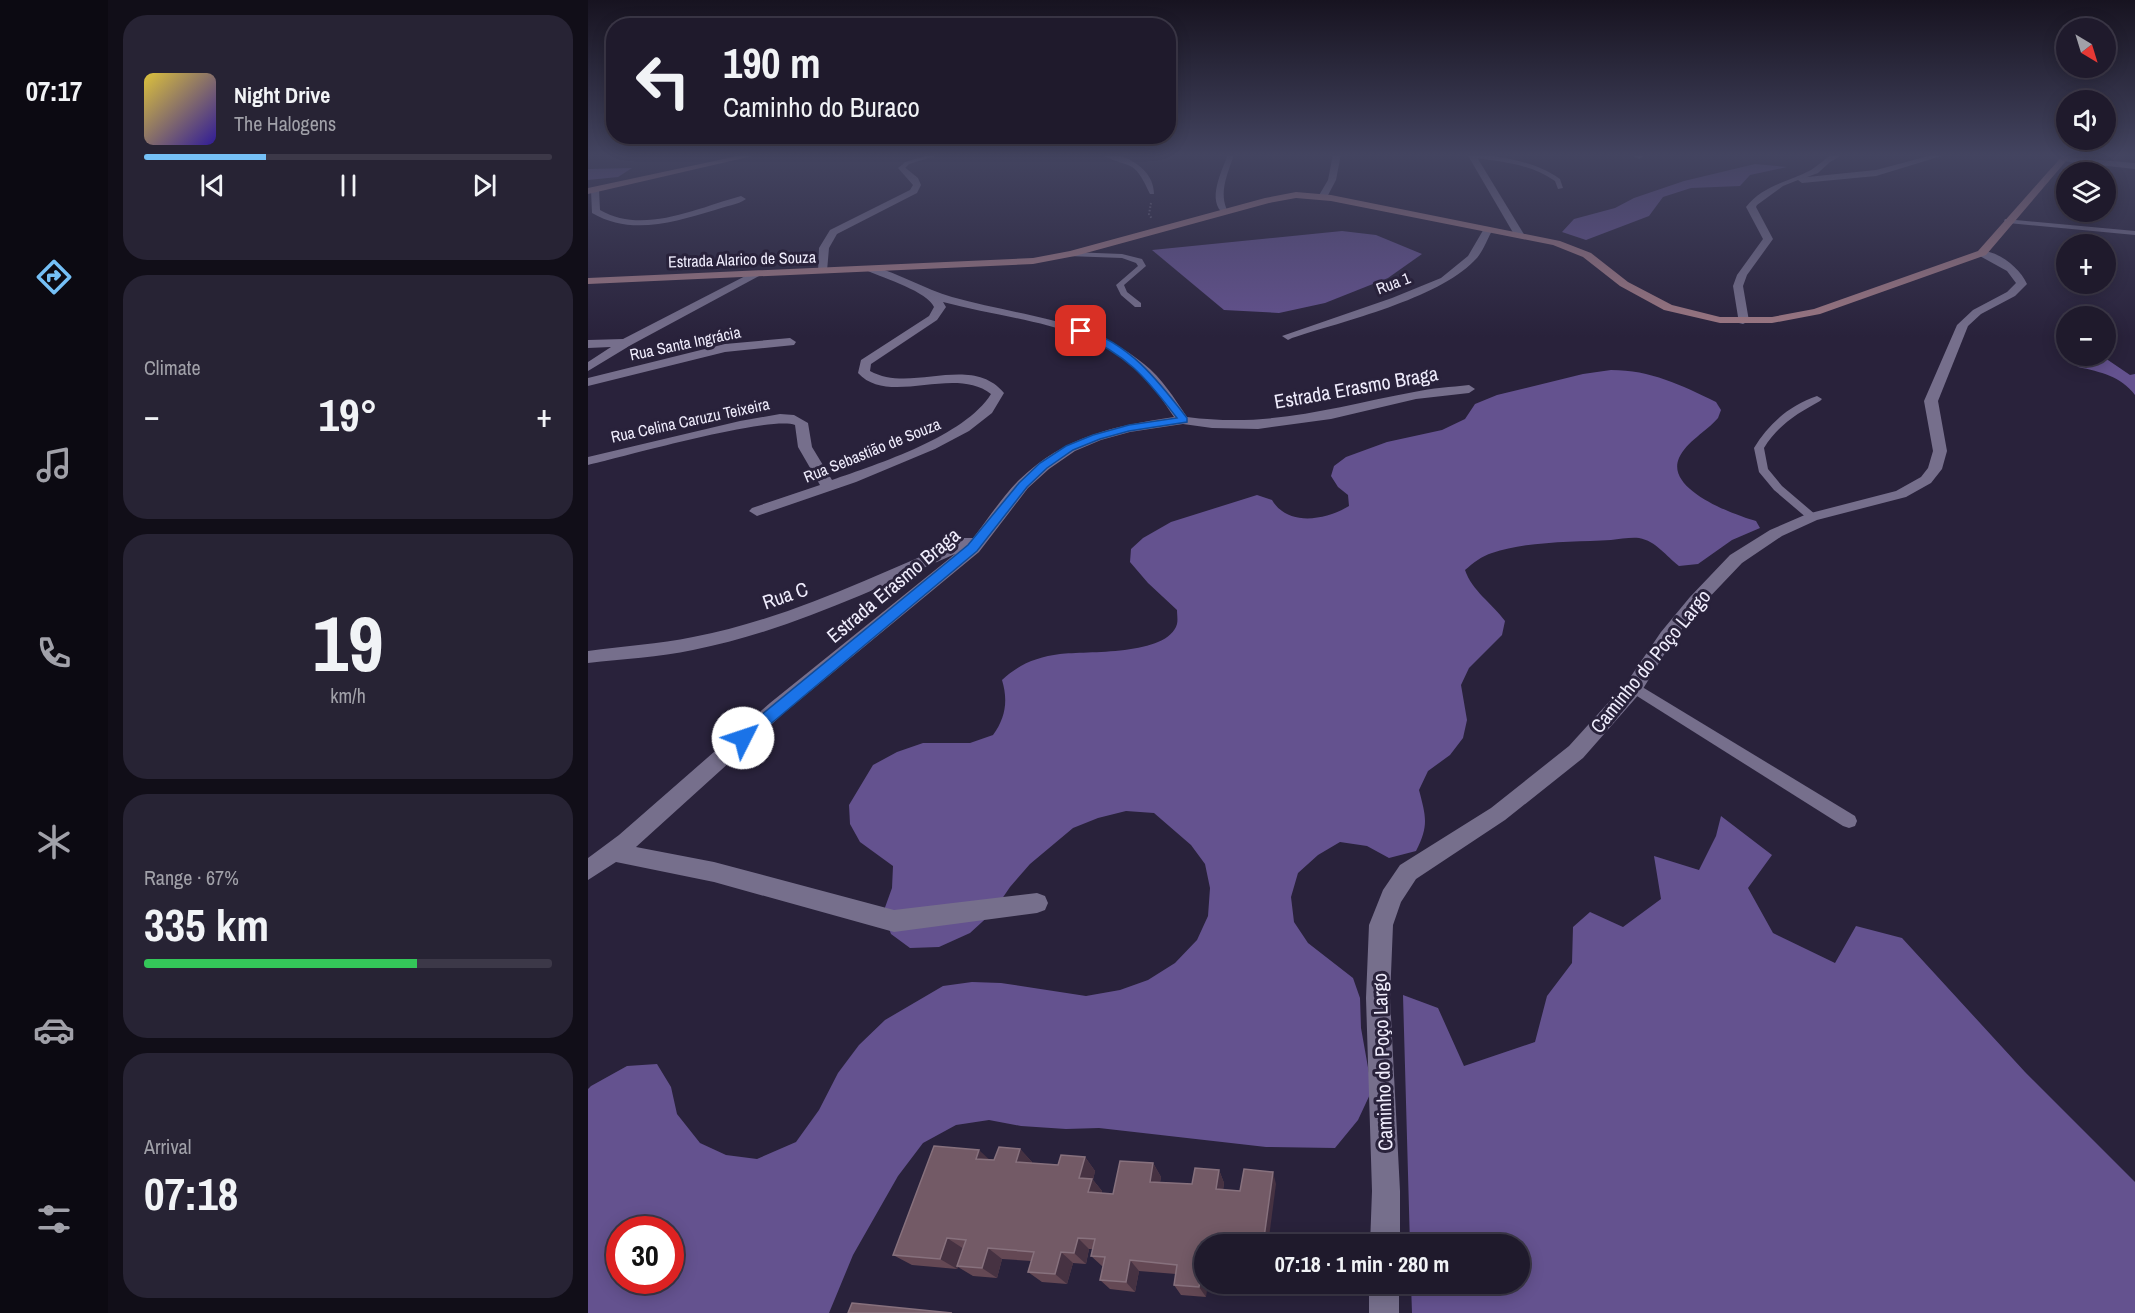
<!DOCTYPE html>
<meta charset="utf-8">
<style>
body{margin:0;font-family:"Archivo Narrow",sans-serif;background:#272334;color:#f1f3f6;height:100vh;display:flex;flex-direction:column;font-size:22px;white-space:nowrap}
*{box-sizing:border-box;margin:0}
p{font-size:20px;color:#a1a1a9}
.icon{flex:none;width:33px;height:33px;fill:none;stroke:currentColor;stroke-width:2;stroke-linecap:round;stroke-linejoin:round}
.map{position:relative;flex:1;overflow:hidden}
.panel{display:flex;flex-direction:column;gap:15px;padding:15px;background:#110e18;width:480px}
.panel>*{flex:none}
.hud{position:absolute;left:18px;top:18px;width:570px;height:126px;border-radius:24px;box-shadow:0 3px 15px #0003,0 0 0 2px #3c3848;background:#1f1a2c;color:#f1f3f6;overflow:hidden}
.needle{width:39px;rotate:142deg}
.fabs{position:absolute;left:1468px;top:18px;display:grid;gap:12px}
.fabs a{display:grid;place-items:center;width:60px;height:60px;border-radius:50%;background:#1f1a2c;box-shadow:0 3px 15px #0003,0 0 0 2px #3c3848;font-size:30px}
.speed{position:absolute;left:18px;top:1216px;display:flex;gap:12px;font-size:30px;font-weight:700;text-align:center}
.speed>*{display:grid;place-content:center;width:78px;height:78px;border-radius:50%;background:#1f1a2c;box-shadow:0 3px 15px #0003,0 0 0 2px #3c3848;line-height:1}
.speed .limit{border:9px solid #d22;background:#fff;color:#111}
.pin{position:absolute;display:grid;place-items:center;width:51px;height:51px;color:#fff;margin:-26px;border-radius:12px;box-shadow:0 3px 9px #0006}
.me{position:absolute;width:66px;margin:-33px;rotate:49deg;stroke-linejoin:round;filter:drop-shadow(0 0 4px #0008)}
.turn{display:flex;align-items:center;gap:21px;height:126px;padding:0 18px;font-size:27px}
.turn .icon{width:78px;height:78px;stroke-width:2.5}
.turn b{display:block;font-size:42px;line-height:51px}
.big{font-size:45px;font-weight:700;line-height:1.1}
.panel .widget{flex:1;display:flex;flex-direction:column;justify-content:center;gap:9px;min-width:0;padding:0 21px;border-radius:24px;background:#272334}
.panel .dial{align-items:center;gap:0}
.dial b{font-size:78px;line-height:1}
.song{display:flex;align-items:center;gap:18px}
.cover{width:72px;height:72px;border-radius:9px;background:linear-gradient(135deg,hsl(50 70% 55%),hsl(250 70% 35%))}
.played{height:6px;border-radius:3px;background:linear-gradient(90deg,#75c0f6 30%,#3c3848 30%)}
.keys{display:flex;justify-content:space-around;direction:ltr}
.heat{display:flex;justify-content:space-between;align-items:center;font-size:33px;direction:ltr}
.charge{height:9px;border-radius:4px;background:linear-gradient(90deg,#34c759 67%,#3c3848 0)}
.trip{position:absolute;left:606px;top:1234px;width:336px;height:60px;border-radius:30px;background:#1f1a2c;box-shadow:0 3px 15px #0003,0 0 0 2px #3c3848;font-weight:700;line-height:60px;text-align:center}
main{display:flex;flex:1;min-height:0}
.dock{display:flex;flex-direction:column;width:108px;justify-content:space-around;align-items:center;background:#0c0a12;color:#a1a1a9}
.dock .icon{width:42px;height:42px}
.dock .selected{color:#75c0f6}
.dock b{font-size:27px;color:#f1f3f6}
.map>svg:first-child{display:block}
.forest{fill:#64528f;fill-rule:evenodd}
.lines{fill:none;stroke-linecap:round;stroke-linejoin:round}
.path{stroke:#6b657b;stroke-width:2;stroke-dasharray:1.5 2;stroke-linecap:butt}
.lane{fill:#766f8c;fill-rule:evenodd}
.street{fill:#766f8c;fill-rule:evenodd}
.secondary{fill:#9e7883;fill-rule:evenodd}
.wall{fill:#644854}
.shaded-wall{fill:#463242}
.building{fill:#735a66;stroke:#87717d;stroke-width:1.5}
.route{fill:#1a73e8;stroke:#114b97;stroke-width:1.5}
.labels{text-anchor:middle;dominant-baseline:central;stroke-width:6;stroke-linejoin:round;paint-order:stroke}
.far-street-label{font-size:16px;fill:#efecfc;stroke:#29223b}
.street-label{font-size:20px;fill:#efecfc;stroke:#29223b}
</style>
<main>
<nav class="dock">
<b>07:17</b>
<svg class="icon selected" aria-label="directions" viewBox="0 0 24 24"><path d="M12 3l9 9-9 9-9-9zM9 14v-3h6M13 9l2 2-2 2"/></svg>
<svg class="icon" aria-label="music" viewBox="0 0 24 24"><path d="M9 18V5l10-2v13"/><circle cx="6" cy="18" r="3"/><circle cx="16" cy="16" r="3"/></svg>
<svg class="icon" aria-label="phone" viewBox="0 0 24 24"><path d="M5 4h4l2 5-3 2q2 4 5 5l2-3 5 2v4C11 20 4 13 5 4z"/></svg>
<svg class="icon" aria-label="climate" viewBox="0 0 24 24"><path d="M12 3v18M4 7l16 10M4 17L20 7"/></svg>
<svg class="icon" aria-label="car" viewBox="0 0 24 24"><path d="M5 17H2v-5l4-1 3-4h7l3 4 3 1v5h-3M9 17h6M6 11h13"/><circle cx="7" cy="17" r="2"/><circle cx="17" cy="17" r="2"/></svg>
<svg class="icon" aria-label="filters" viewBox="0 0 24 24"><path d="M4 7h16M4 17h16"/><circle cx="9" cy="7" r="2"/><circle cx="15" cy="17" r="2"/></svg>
</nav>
<section class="panel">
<div class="widget">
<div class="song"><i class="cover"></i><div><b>Night Drive</b><p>The Halogens</p></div></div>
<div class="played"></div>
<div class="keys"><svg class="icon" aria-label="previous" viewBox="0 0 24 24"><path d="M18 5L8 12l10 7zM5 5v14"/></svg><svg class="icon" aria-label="pause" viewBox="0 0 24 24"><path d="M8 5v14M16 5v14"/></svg><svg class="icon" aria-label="next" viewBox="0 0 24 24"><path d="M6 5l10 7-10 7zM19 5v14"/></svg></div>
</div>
<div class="widget"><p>Climate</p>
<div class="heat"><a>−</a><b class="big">19°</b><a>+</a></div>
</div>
<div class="widget dial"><b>19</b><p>km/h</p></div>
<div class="widget"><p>Range · 67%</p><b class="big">335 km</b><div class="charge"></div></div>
<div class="widget"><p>Arrival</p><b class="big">07:18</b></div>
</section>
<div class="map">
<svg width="1547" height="1313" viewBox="0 0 1547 1313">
<rect width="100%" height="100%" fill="#29223b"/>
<g class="forest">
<polygon points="1167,164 1199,167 1162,175 1152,186 1103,188 1075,197 1061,216 998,240 974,232 986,219 1027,208 1046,198 1096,181"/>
<polygon points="44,168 30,177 0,180 0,169"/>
<polygon points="754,231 788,235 834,254 800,278 737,303 691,313 636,310 564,250"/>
<path d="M1517,358L1542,375L1547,374V395C1532,376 1513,372 1490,367L1486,359Z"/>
<path d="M1023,370C1063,370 1093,385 1128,402L1133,410L1130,418C1118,432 1099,441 1091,458C1077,490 1147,515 1168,521L1172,528L1144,540L1110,564L1091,566C1078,556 1068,541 1051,538C1043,537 1032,539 1023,540C987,542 939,541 904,553C894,556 885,563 877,570C884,591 904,603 917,621L914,635L881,668L873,685L879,720L875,738L862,755L840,771L831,790C838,817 841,825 828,851L801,858L779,846L752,842L730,855L710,873L703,897L706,922L720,943L765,978L772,998L773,1028L784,1090L770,1120L747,1148L678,1147L511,1128L478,1129L433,1126L401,1120L368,1125L335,1143L310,1176L265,1255L241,1313H0V1089L3,1086L39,1066L69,1064L83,1087L89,1114L112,1143L138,1155L169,1159L208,1142L231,1110L250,1073L271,1045L297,1020L355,986L384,982L413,983L498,996L532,990L560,980L587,963L609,940L620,916L622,888L617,864L603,845L566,813L538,811L510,818L485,828L442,864L422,887L405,912L382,933L351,947L322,948L303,934L295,913L304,888L305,866L272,842L262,824L261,805L285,765L309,752L335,743H382L405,735C418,717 420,700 414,680C431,664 449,657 472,654C498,651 580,656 589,624C590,620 589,614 589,610L560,583L542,562L543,549L555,538L583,522L669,495L684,500C700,527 738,520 761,506L760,495L750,487L743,476L746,466L758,457L799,442L854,430L877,419L887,404L909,395L995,374ZM32,1230H82V1281H32Z"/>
<polygon points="1133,816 1184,855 1160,888 1185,933 1247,963 1268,926 1314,938 1437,1072 1547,1182 1547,1313 824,1313 823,1284 932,1284 932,1245 822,1245 815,995 850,1008 876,1066 947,1042 959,996 984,963 985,927 1002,912 1035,927 1073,899 1066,856 1111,870 1128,836"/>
</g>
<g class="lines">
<polyline class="path" points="563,203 561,214 564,219"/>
<g class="lane">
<polygon points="345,154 354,154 321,164 316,169 311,168 317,162"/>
<path d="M512,154C536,152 566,168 566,194H562C545,156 542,170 512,154Z"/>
<path d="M640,154H646C640,174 630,192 640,212L636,214C618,201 634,171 640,154Z"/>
<path d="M885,154C916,157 946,161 972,179L975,188L970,189L967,181C941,163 913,162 883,157Z"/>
<polygon points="1417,219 1547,231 1547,235 1420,223 1416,221"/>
<polygon points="483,252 534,254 554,259 558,266 536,285 539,292 553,303 553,307 547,307 533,295 528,285 550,266 548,263 534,258 480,256 479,254"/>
<path d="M1229,396L1234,399L1232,401C1210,413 1190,425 1176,448L1180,469L1194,486L1228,515V519H1220L1186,490L1171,472L1166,448C1180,424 1202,405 1229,396Z"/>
<polygon points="1046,682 1267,816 1269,821 1267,826 1261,828 1255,826 1041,691 1039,687 1041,683"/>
</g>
<g class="street">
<polygon points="745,154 753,154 748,180 738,199 732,199 730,197 740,180"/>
<polygon points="879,154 887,154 937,236 935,238 927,236"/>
<polygon points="1040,154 1050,154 1055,157 1051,159"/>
<path d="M1246,154H1256L1242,162L1230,173L1219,177L1288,170L1348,154H1360L1288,176L1214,183L1210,180L1195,186L1169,205L1168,207L1185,239L1159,275L1155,286L1161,321L1155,324L1151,323L1145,286L1149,275L1175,239L1158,207C1175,185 1200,182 1223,170C1231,165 1237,158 1246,154Z"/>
<polygon points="1476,157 1547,163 1547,169 1473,161 1472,159"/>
<polygon points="314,165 330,178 333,185 329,193 249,234 241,248 239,271 230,273 231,248 242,230 322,190 325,185 310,168"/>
<path d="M7,187L11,190L12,210C55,235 109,208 153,196L158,199C150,205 137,206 127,210C86,222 43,236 4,213L3,190Z"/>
<path d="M897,227L905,229C899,239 895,253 886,261C849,299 756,321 704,338L700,340L694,336L804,298L853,278L880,256Z"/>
<path d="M1390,251C1409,249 1432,268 1439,284L1427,296L1393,314L1380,326L1350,401L1359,451L1354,469L1343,483L1318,497L1229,520L1194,536L1154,563L1114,605L1085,640L1053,692L995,758L917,820L828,879L813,902L805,925L802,998L812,1191V1245H782L784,1191L778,998L781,925L795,890L812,865L903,808L981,746L1039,682L1073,632L1102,597L1142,555L1182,530L1219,514L1308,491L1333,477L1340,468L1345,451L1336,401L1369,325L1385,310L1419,292L1428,283L1419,271L1390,255Z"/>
<path d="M284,266C312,274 337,289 364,297C430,316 501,318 556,364C574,378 586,398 599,417C684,428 745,407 826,392C844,388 863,387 881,385L887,389L881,393L828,399L743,419L670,429L624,428L595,424L542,432L513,440L487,451L461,469L440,488L391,552L196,713L48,847L126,862L306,910L449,893L457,896L460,903L457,910L449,913L306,932L126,882L28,862L0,880V858L31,835L182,703L367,554C282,591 197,632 105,650C71,657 35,659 0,663V651C35,646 71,644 105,637C200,619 288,575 376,538H385C400,519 414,497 431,480C477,436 525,426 586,417C575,401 564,383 549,370C496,322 421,320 355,302L358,307L349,320L283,364L282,371C323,394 383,353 416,393L404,413L381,431L347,449L268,482L169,516L161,511L164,508L232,485L210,447L207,425C183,415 35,457 0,465V457L152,421L192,414L206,415L220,423L224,447L244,480C290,464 377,436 403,394C365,365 301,407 270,373L273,360L341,316L346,307C340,292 296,278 280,271V267Z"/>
<polygon points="167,271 171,272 171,276 43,345 0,371 0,362 23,347 0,348 0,340 35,339"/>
<polygon points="202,338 208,342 206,345 137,352 0,386 0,378 137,344"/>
<rect x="781" y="1284" width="30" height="29"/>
</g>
<g class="secondary">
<polygon points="159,154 173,154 0,194 0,188"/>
<polygon points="1476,154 1484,154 1398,255 1232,314 1184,323 1132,323 1076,310 1032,286 995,257 965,245 743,201 708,198 681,203 487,256 445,264 0,284 0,278 445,258 482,251 677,198 708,192 743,195 972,241 1003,253 1040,282 1084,305 1132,317 1184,317 1226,309 1390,251"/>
</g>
</g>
<g class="wall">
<polygon points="432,1149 444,1162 444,1163 470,1165 497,1157 507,1171 505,1180 514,1191 514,1193 525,1194 565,1163 573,1177 572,1182 604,1184 631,1170 636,1183 635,1190 652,1191 688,1184 616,1245 616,1284 618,1297 593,1295 586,1285 588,1274 551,1271 547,1292 522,1289 512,1280 515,1266 514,1266 503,1256 505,1249 501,1249 498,1264 485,1263 479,1284 454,1282 440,1272 443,1261 414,1259 409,1278 385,1276 370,1267 369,1269 324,1265 305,1255 401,1160 406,1160"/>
<polygon points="631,1284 675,1284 674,1296 637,1293"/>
</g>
<g class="shaded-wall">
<polygon points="432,1149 444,1162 440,1175 428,1162"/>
<polygon points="391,1150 405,1163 388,1159"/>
<polygon points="497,1157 507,1171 505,1180 514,1191 511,1205 500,1192 491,1178"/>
<polygon points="565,1163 573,1177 570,1194 562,1182"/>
<polygon points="631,1170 636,1183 633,1202 628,1189"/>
<polygon points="685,1172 688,1184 680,1245 675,1245"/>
<polygon points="359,1238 376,1249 369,1269 352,1259"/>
<polygon points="490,1238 501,1249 498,1264 486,1253"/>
<polygon points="400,1248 414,1259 409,1278 394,1268"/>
<polygon points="473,1252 485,1263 479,1284 467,1274"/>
<polygon points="542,1260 551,1271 547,1292 538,1282"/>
<polygon points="615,1264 616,1266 616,1284 620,1284 618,1297 611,1287"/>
<polygon points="670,1284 675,1284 674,1296 670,1287"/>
</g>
<g class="building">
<polygon points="346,1146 391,1150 388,1159 406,1160 411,1147 432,1149 428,1162 470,1165 473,1155 497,1157 491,1178 504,1179 500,1192 525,1194 532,1161 565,1163 562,1182 604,1184 607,1168 631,1170 628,1189 652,1191 656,1169 685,1172 675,1245 616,1245 616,1264 615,1264 611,1287 586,1285 589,1265 542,1260 538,1282 512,1280 517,1257 503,1256 507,1239 490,1238 486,1253 473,1252 467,1274 440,1272 446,1252 400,1248 394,1268 369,1266 378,1240 359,1238 352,1259 305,1255"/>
<polygon points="640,1284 670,1284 670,1287"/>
<polygon points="264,1303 364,1313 260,1313"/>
</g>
<linearGradient id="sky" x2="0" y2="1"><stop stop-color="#171320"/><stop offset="0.46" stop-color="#434460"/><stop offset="1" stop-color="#434460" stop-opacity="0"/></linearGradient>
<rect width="1547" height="337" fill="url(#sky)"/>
<path class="route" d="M493,328C542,344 569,379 599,418V422L541,431L512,439L485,450L459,468L439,487L389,551L161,742H150L148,738L150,734L380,545L431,483L452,463L478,446L505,435L541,425L589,418C556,375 540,356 490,333L489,331Z"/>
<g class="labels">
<g class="far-street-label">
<text transform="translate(154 259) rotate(-2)">Estrada Alarico de Souza</text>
<text transform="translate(805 283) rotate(-21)">Rua 1</text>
<text transform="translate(97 343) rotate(-12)">Rua Santa Ingrácia</text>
<text transform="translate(102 420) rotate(-12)">Rua Celina Caruzu Teixeira</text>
<text transform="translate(284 450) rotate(-22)">Rua Sebastião de Souza</text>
</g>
<g class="street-label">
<text transform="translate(768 387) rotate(-10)">Estrada Erasmo Braga</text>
<text transform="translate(305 585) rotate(-40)">Estrada Erasmo Braga</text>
<text transform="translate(197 595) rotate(-19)">Rua C</text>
<text transform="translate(1062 661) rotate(-51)">Caminho do Poço Largo</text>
<text transform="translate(794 1062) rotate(-92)">Caminho do Poço Largo</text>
</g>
</g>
</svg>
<div class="fabs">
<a><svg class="needle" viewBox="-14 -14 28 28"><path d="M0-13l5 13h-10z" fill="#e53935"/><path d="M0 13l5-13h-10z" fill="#a1a1a9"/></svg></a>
<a><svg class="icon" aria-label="sound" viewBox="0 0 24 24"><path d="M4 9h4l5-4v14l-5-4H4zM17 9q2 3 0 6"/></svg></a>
<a><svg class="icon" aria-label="layers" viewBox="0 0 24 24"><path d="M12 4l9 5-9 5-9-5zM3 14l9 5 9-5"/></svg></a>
<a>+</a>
<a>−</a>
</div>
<div class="speed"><div class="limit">30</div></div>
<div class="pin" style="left:493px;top:331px;background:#d93025"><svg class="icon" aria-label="arrive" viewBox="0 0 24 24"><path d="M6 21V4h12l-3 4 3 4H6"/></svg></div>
<svg class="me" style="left:155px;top:738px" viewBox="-20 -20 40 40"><circle r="19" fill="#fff"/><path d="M0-13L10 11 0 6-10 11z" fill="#1a73e8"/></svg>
<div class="trip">07:18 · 1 min · 280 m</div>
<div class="hud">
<div class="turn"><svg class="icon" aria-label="left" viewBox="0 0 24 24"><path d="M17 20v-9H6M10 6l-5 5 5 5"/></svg><div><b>190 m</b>Caminho do Buraco</div></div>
</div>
</div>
</main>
